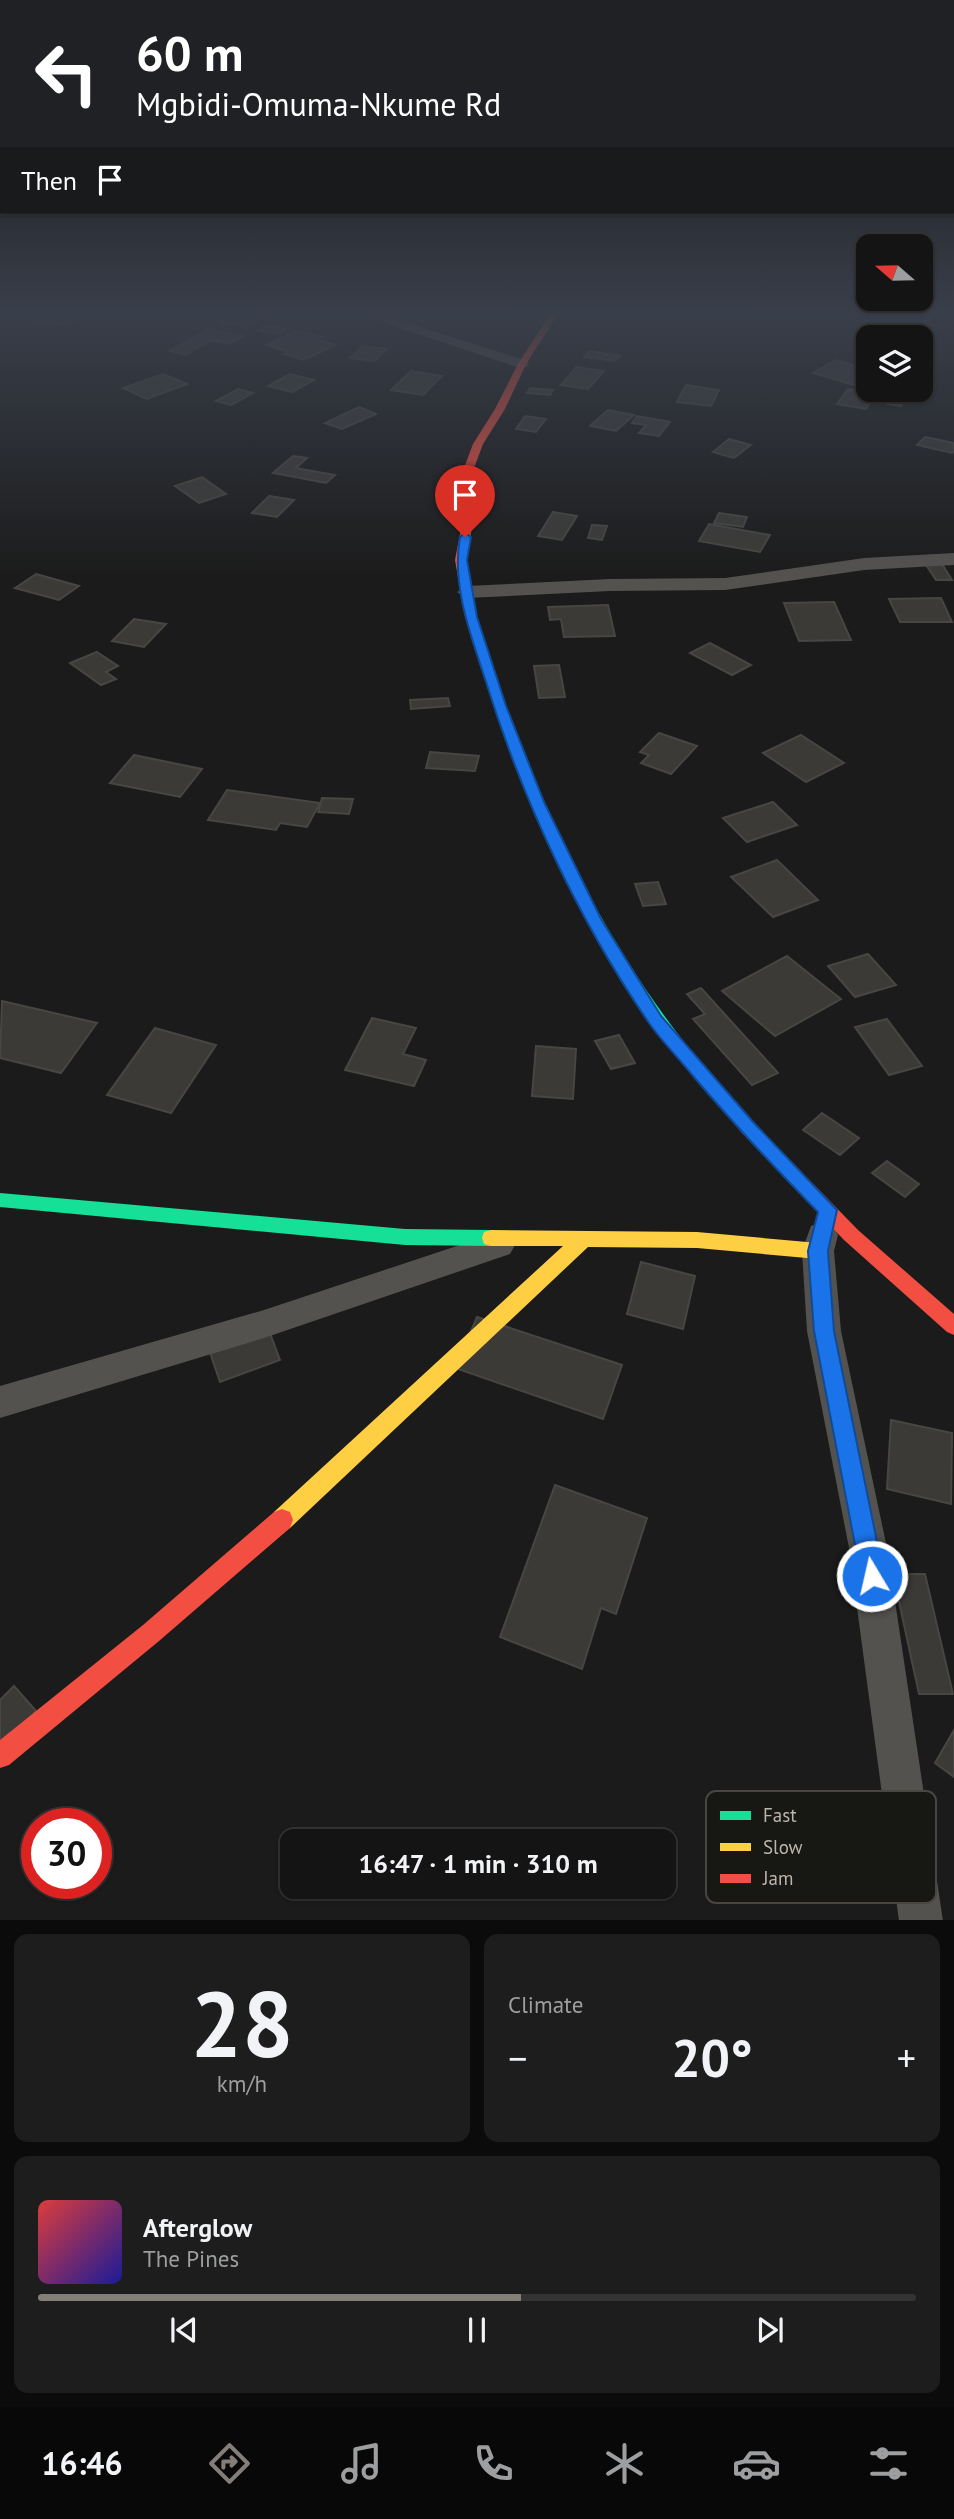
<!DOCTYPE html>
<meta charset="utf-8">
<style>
body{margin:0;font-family:"PT Sans",sans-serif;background:#1d1d1d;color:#f1f3f6;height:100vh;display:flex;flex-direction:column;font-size:26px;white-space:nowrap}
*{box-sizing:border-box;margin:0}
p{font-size:23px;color:#9d9ea0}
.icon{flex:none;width:38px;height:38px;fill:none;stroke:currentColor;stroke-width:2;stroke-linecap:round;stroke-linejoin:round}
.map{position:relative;height:1920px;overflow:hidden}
.sheet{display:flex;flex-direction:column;gap:14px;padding:14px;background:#0b0b0b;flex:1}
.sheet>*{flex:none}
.top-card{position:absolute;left:0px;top:0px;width:956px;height:214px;box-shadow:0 2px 5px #0004,0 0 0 2px #333334;background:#202124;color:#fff;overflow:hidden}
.needle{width:46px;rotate:290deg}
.buttons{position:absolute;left:856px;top:234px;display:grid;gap:14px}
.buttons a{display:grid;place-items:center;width:77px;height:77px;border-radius:14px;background:#141414;box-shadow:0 2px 5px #0004,0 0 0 2px #333334;font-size:35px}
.speed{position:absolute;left:21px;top:1808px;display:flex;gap:14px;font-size:35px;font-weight:700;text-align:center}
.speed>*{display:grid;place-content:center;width:91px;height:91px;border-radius:50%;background:#141414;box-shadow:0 2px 5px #0004,0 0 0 2px #333334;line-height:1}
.speed .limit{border:10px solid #d22;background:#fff;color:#111}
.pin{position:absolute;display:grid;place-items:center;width:60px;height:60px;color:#fff;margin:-72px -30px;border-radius:50% 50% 50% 0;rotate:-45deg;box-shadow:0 0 7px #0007}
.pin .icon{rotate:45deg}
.me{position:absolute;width:77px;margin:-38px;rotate:351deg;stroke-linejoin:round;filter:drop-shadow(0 0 5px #0008)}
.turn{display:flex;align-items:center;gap:24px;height:147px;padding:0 21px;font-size:32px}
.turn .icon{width:91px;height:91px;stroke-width:2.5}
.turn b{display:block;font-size:49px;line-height:60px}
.then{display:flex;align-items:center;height:66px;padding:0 21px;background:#0003;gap:14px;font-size:26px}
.big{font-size:52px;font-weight:600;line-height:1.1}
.sheet .widget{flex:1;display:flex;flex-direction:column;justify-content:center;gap:10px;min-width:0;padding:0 24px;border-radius:14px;background:#1d1d1d}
.sheet .dial{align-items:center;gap:0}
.dial b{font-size:91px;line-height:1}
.song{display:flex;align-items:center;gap:21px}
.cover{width:84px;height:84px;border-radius:10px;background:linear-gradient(135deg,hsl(0 70% 55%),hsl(240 70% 35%))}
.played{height:7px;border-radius:4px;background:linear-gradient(90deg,#847e79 55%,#333334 55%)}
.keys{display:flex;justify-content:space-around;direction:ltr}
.heat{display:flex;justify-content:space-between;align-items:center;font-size:38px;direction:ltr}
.sheet .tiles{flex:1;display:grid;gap:14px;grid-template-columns:1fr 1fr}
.widget:last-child{grid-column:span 2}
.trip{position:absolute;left:280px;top:1829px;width:396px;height:70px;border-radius:14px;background:#141414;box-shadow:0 2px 5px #0004,0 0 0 2px #333334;font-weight:600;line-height:70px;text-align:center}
.tabs{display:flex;height:112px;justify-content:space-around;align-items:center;background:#080808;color:#9d9ea0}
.tabs .icon{width:49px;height:49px}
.tabs .current{color:#847e79}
.tabs b{font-size:32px;color:#f1f3f6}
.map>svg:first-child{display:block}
.building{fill:#3b3a37;stroke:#474643;stroke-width:2}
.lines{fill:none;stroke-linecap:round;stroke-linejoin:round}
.street{fill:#54524f;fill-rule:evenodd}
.fast{fill:#16e098;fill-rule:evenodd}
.slow{fill:#ffcf43;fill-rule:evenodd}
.jam{fill:#f24e42;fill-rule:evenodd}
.route{fill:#1a73e8;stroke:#114b97;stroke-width:2}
.key{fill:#171714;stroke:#494641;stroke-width:2}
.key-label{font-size:19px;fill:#bdb4ab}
</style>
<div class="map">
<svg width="954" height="1921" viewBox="0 0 954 1921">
<rect width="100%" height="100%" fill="#1b1b1b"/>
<g class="building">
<polygon points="48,311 88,311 67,325 33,321"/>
<polygon points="159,311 205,311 196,318 156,313"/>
<polygon points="235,311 270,311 249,327 219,323"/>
<polygon points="266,326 286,329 278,334 258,331"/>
<polygon points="209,329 243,336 229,344 211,340 186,355 170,351"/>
<polygon points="299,330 322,337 316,340 335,345 304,360 284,354 289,352 266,345"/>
<polygon points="363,346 387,349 375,361 350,358"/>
<polygon points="589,351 620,356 615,361 584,357"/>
<polygon points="836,360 868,370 868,383 860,387 813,373"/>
<polygon points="576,367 604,371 588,389 561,385"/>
<polygon points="411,371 442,376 423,395 391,390"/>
<polygon points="163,374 187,384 147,399 123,388"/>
<polygon points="290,374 314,380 292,392 268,386"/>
<polygon points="686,385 719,390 711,406 677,402"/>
<polygon points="530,388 553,390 550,395 527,393"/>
<polygon points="238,389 253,393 231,405 216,401"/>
<polygon points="848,389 876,394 866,409 837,404"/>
<polygon points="891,396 905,398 901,406 887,404"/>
<polygon points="359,407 376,414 342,429 325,423"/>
<polygon points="608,410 634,415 616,431 590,426"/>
<polygon points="525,416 546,419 536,432 516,429"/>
<polygon points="637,416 670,422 659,436 639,433 646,425 632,423"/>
<polygon points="925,437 954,443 954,451 952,453 917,445"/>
<polygon points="729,439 751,445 734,458 713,452"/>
<polygon points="293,456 307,458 296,468 335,475 326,483 273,473"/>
<polygon points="202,477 226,494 199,503 175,486"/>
<polygon points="269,496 294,500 277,517 252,513"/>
<polygon points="553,512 577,516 562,540 538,536"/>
<polygon points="719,513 747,517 743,527 714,523"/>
<polygon points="709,524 770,535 760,552 699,541"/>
<polygon points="592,525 607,526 602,540 588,538"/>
<polygon points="942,564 952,580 936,580 926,565"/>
<polygon points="36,574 79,586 59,600 15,588"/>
<polygon points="941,598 952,622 900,622 889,599"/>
<polygon points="834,602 851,640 799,641 784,603"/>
<polygon points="608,605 615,636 564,637 561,619 550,620 548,607"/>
<polygon points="134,619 166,624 144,647 112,641"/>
<polygon points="710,643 751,665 732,675 690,653"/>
<polygon points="97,652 118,666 106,672 116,679 101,685 70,663"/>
<polygon points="559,665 565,697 539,698 534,666"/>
<polygon points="448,698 450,706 411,709 410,700"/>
<polygon points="659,733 697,746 671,774 641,763 649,755 640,752"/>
<polygon points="801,735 844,763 806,782 763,753"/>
<polygon points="430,752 479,756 475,771 426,768"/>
<polygon points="134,755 202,769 180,797 110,783"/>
<polygon points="227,790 320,803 307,827 280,823 276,830 208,820"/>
<polygon points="322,798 353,799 349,814 318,812"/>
<polygon points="773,802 797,825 747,842 723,818"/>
<polygon points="777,860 818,900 773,917 731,877"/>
<polygon points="658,882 666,904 643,906 635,884"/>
<polygon points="868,954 896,985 855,997 828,966"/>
<polygon points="787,956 841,999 775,1036 722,991"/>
<polygon points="701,988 778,1073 752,1085 693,1019 705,1014 687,994"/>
<polygon points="2,1001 97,1023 61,1073 0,1058"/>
<polygon points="372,1018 416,1028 403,1054 426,1060 414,1086 345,1070"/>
<polygon points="887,1019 922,1066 889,1075 855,1027"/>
<polygon points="155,1028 216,1045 171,1113 107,1095"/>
<polygon points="619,1035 635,1063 611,1069 595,1041"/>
<polygon points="536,1046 576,1049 573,1099 532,1096"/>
<polygon points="822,1113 859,1138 840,1155 803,1130"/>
<polygon points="887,1161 919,1184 905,1197 872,1173"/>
<polygon points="641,1262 695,1276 683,1329 627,1314"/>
<polygon points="264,1317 280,1360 220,1382 205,1338"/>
<polygon points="477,1317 622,1365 603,1419 455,1368"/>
<polygon points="891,1420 952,1433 951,1504 887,1489"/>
<polygon points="555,1485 647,1518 616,1614 601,1608 582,1669 500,1637"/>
<polygon points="893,1574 925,1574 953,1694 919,1694"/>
<polygon points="14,1686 36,1711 0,1748 0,1700"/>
<polygon points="954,1730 954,1777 935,1763"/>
</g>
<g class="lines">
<g class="street">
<polygon points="349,311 370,311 527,361 529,364 527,367 517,367"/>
<polygon points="954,553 954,565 864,570 725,590 610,591 467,598 457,592 467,586 610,579 725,578 864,558"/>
<polygon points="822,1222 833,1226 838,1235 834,1251 841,1331 887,1548 943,1921 899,1921 849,1548 807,1331 802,1251 811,1226"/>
<polygon points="499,1232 510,1236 515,1245 510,1254 264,1338 0,1418 0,1386 264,1310"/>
</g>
<g class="fast">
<path d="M498,697L504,701C548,823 604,939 684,1042L686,1046L684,1050H672C591,945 535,826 492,701Z"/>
<polygon points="0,1193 405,1229 491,1230 498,1232 500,1238 498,1244 491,1246 405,1245 0,1207"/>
</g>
<polygon class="slow" points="491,1230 697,1232 818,1243 825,1245 828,1251 825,1257 818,1259 697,1248 588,1247 290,1528 282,1531 274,1528 271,1520 274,1512 563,1246 491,1246 484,1244 482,1238 484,1232"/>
<g class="jam">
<polygon points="552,311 560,311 526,364 505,409 483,444 471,476 474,513 467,560 477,617 504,701 498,705 492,701 465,617 455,560 464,513 461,476 473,444 495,409 518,364"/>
<polygon points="678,1040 684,1042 754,1123 858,1230 954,1314 954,1335 947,1332 844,1240 742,1133 672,1050 670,1046 672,1042"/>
<polygon points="282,1509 290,1512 293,1520 290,1528 159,1641 9,1765 0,1768 0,1740 143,1625 274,1512"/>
</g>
</g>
<linearGradient id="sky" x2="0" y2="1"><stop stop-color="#0f0f0f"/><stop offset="0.54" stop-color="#393f4a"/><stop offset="1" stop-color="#393f4a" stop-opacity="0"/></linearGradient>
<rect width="954" height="580" fill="url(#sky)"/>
<path class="route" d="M465,533L471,537L467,560L477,617L506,706L544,802L601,919L661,1016L754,1123L837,1210L828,1251L834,1331L884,1576L880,1584L872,1587L864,1584L861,1576L814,1331L808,1251L818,1212C775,1168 733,1123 693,1076C679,1058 662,1042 649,1023C579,921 524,803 487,685C472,638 451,587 460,537Z"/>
<rect x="706" y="1791" width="230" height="112" rx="10" class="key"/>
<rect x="720" y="1811" width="31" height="9" fill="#16e098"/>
<rect x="720" y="1843" width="31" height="8" fill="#ffcf43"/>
<rect x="720" y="1874" width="31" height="9" fill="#f24e42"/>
<g class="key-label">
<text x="763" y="1822">Fast</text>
<text x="763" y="1854">Slow</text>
<text x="763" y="1885">Jam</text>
</g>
</svg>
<div class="buttons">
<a><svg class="needle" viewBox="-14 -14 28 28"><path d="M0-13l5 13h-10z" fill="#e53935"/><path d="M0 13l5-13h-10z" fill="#9d9ea0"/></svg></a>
<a><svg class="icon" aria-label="layers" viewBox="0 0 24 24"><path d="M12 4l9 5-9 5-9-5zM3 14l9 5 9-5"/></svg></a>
</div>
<div class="speed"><div class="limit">30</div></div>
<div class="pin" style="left:465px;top:537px;background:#d93025"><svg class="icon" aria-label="arrive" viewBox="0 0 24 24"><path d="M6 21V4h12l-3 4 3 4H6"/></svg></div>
<svg class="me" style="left:872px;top:1576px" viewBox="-20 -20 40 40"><circle r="17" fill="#1a73e8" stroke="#fff" stroke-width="3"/><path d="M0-11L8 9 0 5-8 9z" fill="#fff"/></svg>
<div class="trip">16:47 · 1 min · 310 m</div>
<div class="top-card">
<div class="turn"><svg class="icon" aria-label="left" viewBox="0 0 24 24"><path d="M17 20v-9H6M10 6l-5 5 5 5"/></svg><div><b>60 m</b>Mgbidi-Omuma-Nkume Rd</div></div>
<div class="then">Then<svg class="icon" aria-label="arrive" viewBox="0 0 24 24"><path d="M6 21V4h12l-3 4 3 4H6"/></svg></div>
</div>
</div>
<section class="sheet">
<div class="tiles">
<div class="widget dial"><b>28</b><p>km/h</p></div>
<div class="widget"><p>Climate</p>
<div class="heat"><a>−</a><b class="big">20°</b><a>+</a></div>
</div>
<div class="widget">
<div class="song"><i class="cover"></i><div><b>Afterglow</b><p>The Pines</p></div></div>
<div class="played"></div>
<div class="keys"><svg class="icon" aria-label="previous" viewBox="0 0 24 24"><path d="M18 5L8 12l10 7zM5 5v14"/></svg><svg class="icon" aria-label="pause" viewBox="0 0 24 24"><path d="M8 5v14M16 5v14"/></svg><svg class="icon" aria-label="next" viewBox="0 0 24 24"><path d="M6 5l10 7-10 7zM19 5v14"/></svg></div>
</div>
</div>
</section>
<nav class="tabs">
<b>16:46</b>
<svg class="icon current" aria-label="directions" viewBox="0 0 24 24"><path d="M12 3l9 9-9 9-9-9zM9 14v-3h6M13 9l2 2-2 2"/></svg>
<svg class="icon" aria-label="music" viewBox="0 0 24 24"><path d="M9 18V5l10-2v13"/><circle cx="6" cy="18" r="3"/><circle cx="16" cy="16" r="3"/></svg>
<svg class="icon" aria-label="phone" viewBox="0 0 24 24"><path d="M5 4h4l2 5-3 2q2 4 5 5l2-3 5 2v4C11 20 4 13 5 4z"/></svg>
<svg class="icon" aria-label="climate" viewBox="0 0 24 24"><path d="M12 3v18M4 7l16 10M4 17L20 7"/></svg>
<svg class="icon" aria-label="car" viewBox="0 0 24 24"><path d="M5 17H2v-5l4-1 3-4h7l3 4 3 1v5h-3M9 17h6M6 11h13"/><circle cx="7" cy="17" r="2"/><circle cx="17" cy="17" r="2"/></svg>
<svg class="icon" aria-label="filters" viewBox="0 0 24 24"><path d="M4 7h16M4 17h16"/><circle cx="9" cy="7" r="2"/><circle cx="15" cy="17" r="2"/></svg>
</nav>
